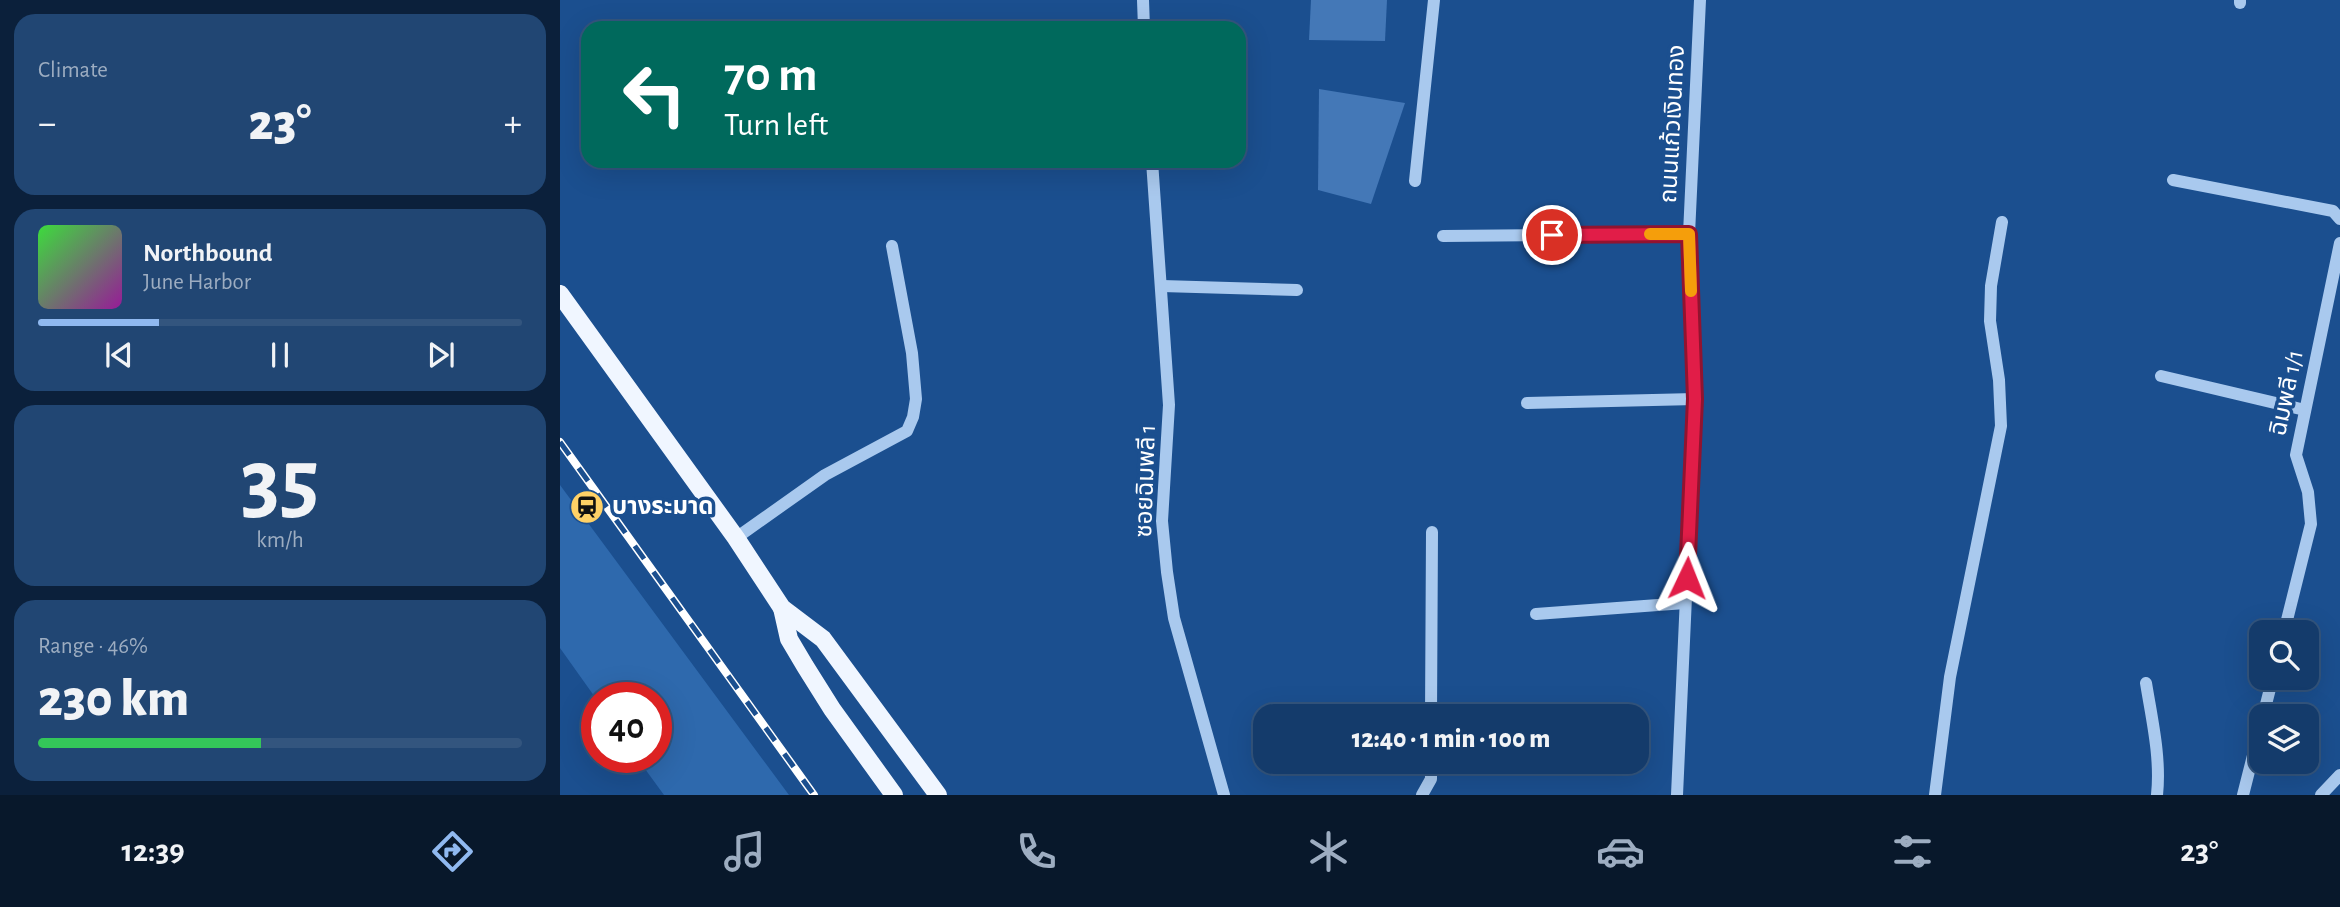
<!DOCTYPE html>
<meta charset="utf-8">
<style>
body{margin:0;font-family:"Alegreya Sans","Noto Sans Thai",sans-serif;background:#214673;color:#f1f3f6;height:100vh;display:flex;flex-direction:column;font-size:26px;white-space:nowrap}
*{box-sizing:border-box;margin:0}
p{font-size:23px;color:#9dadc1}
.icon{flex:none;width:38px;height:38px;fill:none;stroke:currentColor;stroke-width:2;stroke-linecap:round;stroke-linejoin:round}
.map{position:relative;flex:1;overflow:hidden}
.side{display:flex;flex-direction:column;gap:14px;padding:14px;background:#0b203b;width:560px}
.side>*{flex:none}
.banner{position:absolute;left:21px;top:21px;width:665px;height:147px;border-radius:21px;box-shadow:0 7px 28px #0002,0 0 0 2px #33557e;background:#00695c;color:#fff;overflow:hidden}
.tools{position:absolute;left:1689px;top:620px;display:grid;gap:14px}
.tools a{display:grid;place-items:center;width:70px;height:70px;border-radius:14px;background:#143b6b;box-shadow:0 7px 28px #0002,0 0 0 2px #33557e;font-size:35px}
.speed{position:absolute;left:21px;top:682px;display:flex;gap:14px;font-size:35px;font-weight:700;text-align:center}
.speed>*{display:grid;place-content:center;width:91px;height:91px;border-radius:50%;background:#143b6b;box-shadow:0 7px 28px #0002,0 0 0 2px #33557e;line-height:1}
.speed .limit{border:10px solid #d22;background:#fff;color:#111}
.pin{position:absolute;display:grid;place-items:center;width:60px;height:60px;color:#fff;margin:-30px;border:4px solid #fff;border-radius:50%;box-shadow:0 2px 7px #0007}
.me{position:absolute;width:77px;margin:-38px;rotate:2deg;stroke-linejoin:round;filter:drop-shadow(0 0 5px #0008)}
.turn{display:flex;align-items:center;gap:24px;height:147px;padding:0 28px;font-size:32px}
.turn .icon{width:91px;height:91px;stroke-width:2.5}
.turn b{display:block;font-size:49px;line-height:60px}
.big{font-size:52px;font-weight:800;line-height:1.1}
.side .card{flex:1;display:flex;flex-direction:column;justify-content:center;gap:10px;min-width:0;padding:0 24px;border-radius:21px;background:#214673}
.side .dial{align-items:center;gap:0}
.dial b{font-size:91px;line-height:1}
.song{display:flex;align-items:center;gap:21px}
.cover{width:84px;height:84px;border-radius:10px;background:linear-gradient(135deg,hsl(120 70% 55%),hsl(300 70% 35%))}
.played{height:7px;border-radius:4px;background:linear-gradient(90deg,#90b9f0 25%,#33557e 25%)}
.keys{display:flex;justify-content:space-around;direction:ltr}
.heat{display:flex;justify-content:space-between;align-items:center;font-size:38px;direction:ltr}
.charge{height:10px;border-radius:5px;background:linear-gradient(90deg,#34c759 46%,#33557e 0)}
.trip{position:absolute;left:693px;top:704px;width:396px;height:70px;border-radius:21px;background:#143b6b;box-shadow:0 7px 28px #0002,0 0 0 2px #33557e;font-weight:800;line-height:70px;text-align:center}
.dock{display:flex;height:112px;justify-content:space-around;align-items:center;background:#08182b;color:#9dadc1}
.dock .icon{width:49px;height:49px}
.dock .active{color:#90b9f0}
.dock b{font-size:32px;color:#f1f3f6}
main{display:flex;flex:1;min-height:0}
.map>svg:first-child{display:block}
.green{fill:#2e69ad}
.building{fill:#4478b7}
.lines{fill:none;stroke-linecap:round;stroke-linejoin:round}
.minor{stroke:#a9c9ee;stroke-width:12}
.major{stroke:#f0f6ff;stroke-width:18}
.rail-casing{stroke:#fff;stroke-width:8}
.rail{stroke:#1b4f8f;stroke-width:5;stroke-dasharray:16;stroke-linecap:butt}
.route-casing{stroke:#92132f;stroke-width:18}
.route{stroke:#e11d48;stroke-width:12}
.slow{stroke:#f59e0b;stroke-width:12}
.labels{text-anchor:middle;dominant-baseline:central;stroke-width:7;stroke-linejoin:round;paint-order:stroke}
.street-label{font-size:24px;fill:#fff;stroke:#1b4f8f}
.poi-label{font-size:24px;font-weight:bold;fill:#fff;stroke:#1b4f8f;text-anchor:start}
</style>
<main>
<section class="side">
<div class="card"><p>Climate</p>
<div class="heat"><a>−</a><b class="big">23°</b><a>+</a></div>
</div>
<div class="card">
<div class="song"><i class="cover"></i><div><b>Northbound</b><p>June Harbor</p></div></div>
<div class="played"></div>
<div class="keys"><svg class="icon" aria-label="previous" viewBox="0 0 24 24"><path d="M18 5L8 12l10 7zM5 5v14"/></svg><svg class="icon" aria-label="pause" viewBox="0 0 24 24"><path d="M8 5v14M16 5v14"/></svg><svg class="icon" aria-label="next" viewBox="0 0 24 24"><path d="M6 5l10 7-10 7zM19 5v14"/></svg></div>
</div>
<div class="card dial"><b>35</b><p>km/h</p></div>
<div class="card"><p>Range · 46%</p><b class="big">230 km</b><div class="charge"></div></div>
</section>
<div class="map">
<svg width="1780" height="795" viewBox="0 0 1780 795">
<rect width="100%" height="100%" fill="#1b4f8f"/>
<polygon class="green" points="0,485 229,795 104,795 77,758 96,758 96,698 37,698 37,700 0,648"/>
<g class="building">
<polygon points="751,0 827,0 825,41 749,40"/>
<polygon points="759,89 845,103 811,204 758,190"/>
</g>
<g class="lines">
<g class="minor">
<polyline points="583,0 584,28"/>
<polyline points="1680,3 1680,0"/>
<polyline points="592,161 609,405 602,521 607,572 614,618 664,795"/>
<polyline points="1613,180 1773,211 1780,219"/>
<polyline points="855,181 874,0"/>
<polyline points="883,236 1129,234"/>
<polyline points="602,286 737,290"/>
<polyline points="1601,376 1745,410"/>
<polyline points="967,403 1135,399"/>
<polyline points="176,538 265,475 347,431 353,417 356,399 352,353 332,246"/>
<polyline points="976,614 1125,603"/>
<polyline points="1724,632 1751,524 1748,492 1736,455 1780,243"/>
<path d="M1586,683C1592,720 1601,758 1597,795"/>
<polyline points="871,716 872,532"/>
<polyline points="1703,716 1713,677"/>
<polyline points="862,795 871,779 871,761"/>
<polyline points="1117,795 1135,399 1129,234 1140,0"/>
<polyline points="1375,795 1390,677 1441,426 1439,380 1430,321 1431,286 1442,222"/>
<polyline points="1683,795 1701,724"/>
<polyline points="1761,795 1780,775"/>
</g>
<g class="major">
<polyline points="0,294 176,538 222,608 263,639 378,795"/>
<polyline points="222,608 229,639 245,666 272,709 334,795"/>
</g>
<g class="rail-casing">
<polyline id="rail" points="0,442 254,795"/>
</g>
<use href="#rail" class="rail"/>
</g>
<g class="lines">
<g class="route-casing">
<polyline id="route" points="992,235 1129,234 1135,399 1127,578"/>
</g>
<use href="#route" class="route"/>
<polyline class="slow" points="1090,234 1129,234 1131,291"/>
</g>
<defs>
<g id="station-disc" transform="scale(1.75)"><circle r="9.5" fill="#ffd166" stroke="#1b4f8f"/><path d="M-3-6H3Q5-6 5-4V2Q5 4 3 4L4.5 6H3L1.5 4h-3L-3 6H-4.5L-3 4Q-5 4-5 2V-4Q-5-6-3-6ZM-3.5-4v3h7v-3ZM-3.5 1v1.5H-2V1ZM2 1v1.5H3.5V1Z" fill="#111"/></g>
</defs>
<g fill-rule="evenodd">
<use href="#station-disc" x="27" y="507"/>
</g>
<g class="labels">
<g class="street-label">
<text transform="translate(1113 124) rotate(-87)">ถนนแก้วเงินทอง</text>
<text transform="translate(1727 393) rotate(-78)">ฉิมพลี 1/1</text>
<text transform="translate(586 481) rotate(-88)">ซอยฉิมพลี 1</text>
</g>
<g class="poi-label">
<text x="52" y="507">บางระมาด</text>
</g>
</g>
</svg>
<div class="tools">
<a><svg class="icon" aria-label="search" viewBox="0 0 24 24"><circle cx="10" cy="10" r="6"/><path d="M15 15l6 6"/></svg></a>
<a><svg class="icon" aria-label="layers" viewBox="0 0 24 24"><path d="M12 4l9 5-9 5-9-5zM3 14l9 5 9-5"/></svg></a>
</div>
<div class="speed"><div class="limit">40</div></div>
<div class="pin" style="left:992px;top:235px;background:#d93025"><svg class="icon" aria-label="arrive" viewBox="0 0 24 24"><path d="M6 21V4h12l-3 4 3 4H6"/></svg></div>
<svg class="me" style="left:1127px;top:578px" viewBox="-20 -20 40 40"><path d="M0-17L14 15 0 8-14 15z" fill="#e11d48" stroke="#fff" stroke-width="4"/></svg>
<div class="trip">12:40 · 1 min · 100 m</div>
<div class="banner">
<div class="turn"><svg class="icon" aria-label="left" viewBox="0 0 24 24"><path d="M17 20v-9H6M10 6l-5 5 5 5"/></svg><div><b>70 m</b>Turn left</div></div>
</div>
</div>
</main>
<nav class="dock">
<b>12:39</b>
<svg class="icon active" aria-label="directions" viewBox="0 0 24 24"><path d="M12 3l9 9-9 9-9-9zM9 14v-3h6M13 9l2 2-2 2"/></svg>
<svg class="icon" aria-label="music" viewBox="0 0 24 24"><path d="M9 18V5l10-2v13"/><circle cx="6" cy="18" r="3"/><circle cx="16" cy="16" r="3"/></svg>
<svg class="icon" aria-label="phone" viewBox="0 0 24 24"><path d="M5 4h4l2 5-3 2q2 4 5 5l2-3 5 2v4C11 20 4 13 5 4z"/></svg>
<svg class="icon" aria-label="climate" viewBox="0 0 24 24"><path d="M12 3v18M4 7l16 10M4 17L20 7"/></svg>
<svg class="icon" aria-label="car" viewBox="0 0 24 24"><path d="M5 17H2v-5l4-1 3-4h7l3 4 3 1v5h-3M9 17h6M6 11h13"/><circle cx="7" cy="17" r="2"/><circle cx="17" cy="17" r="2"/></svg>
<svg class="icon" aria-label="filters" viewBox="0 0 24 24"><path d="M4 7h16M4 17h16"/><circle cx="9" cy="7" r="2"/><circle cx="15" cy="17" r="2"/></svg>
<b>23°</b>
</nav>
